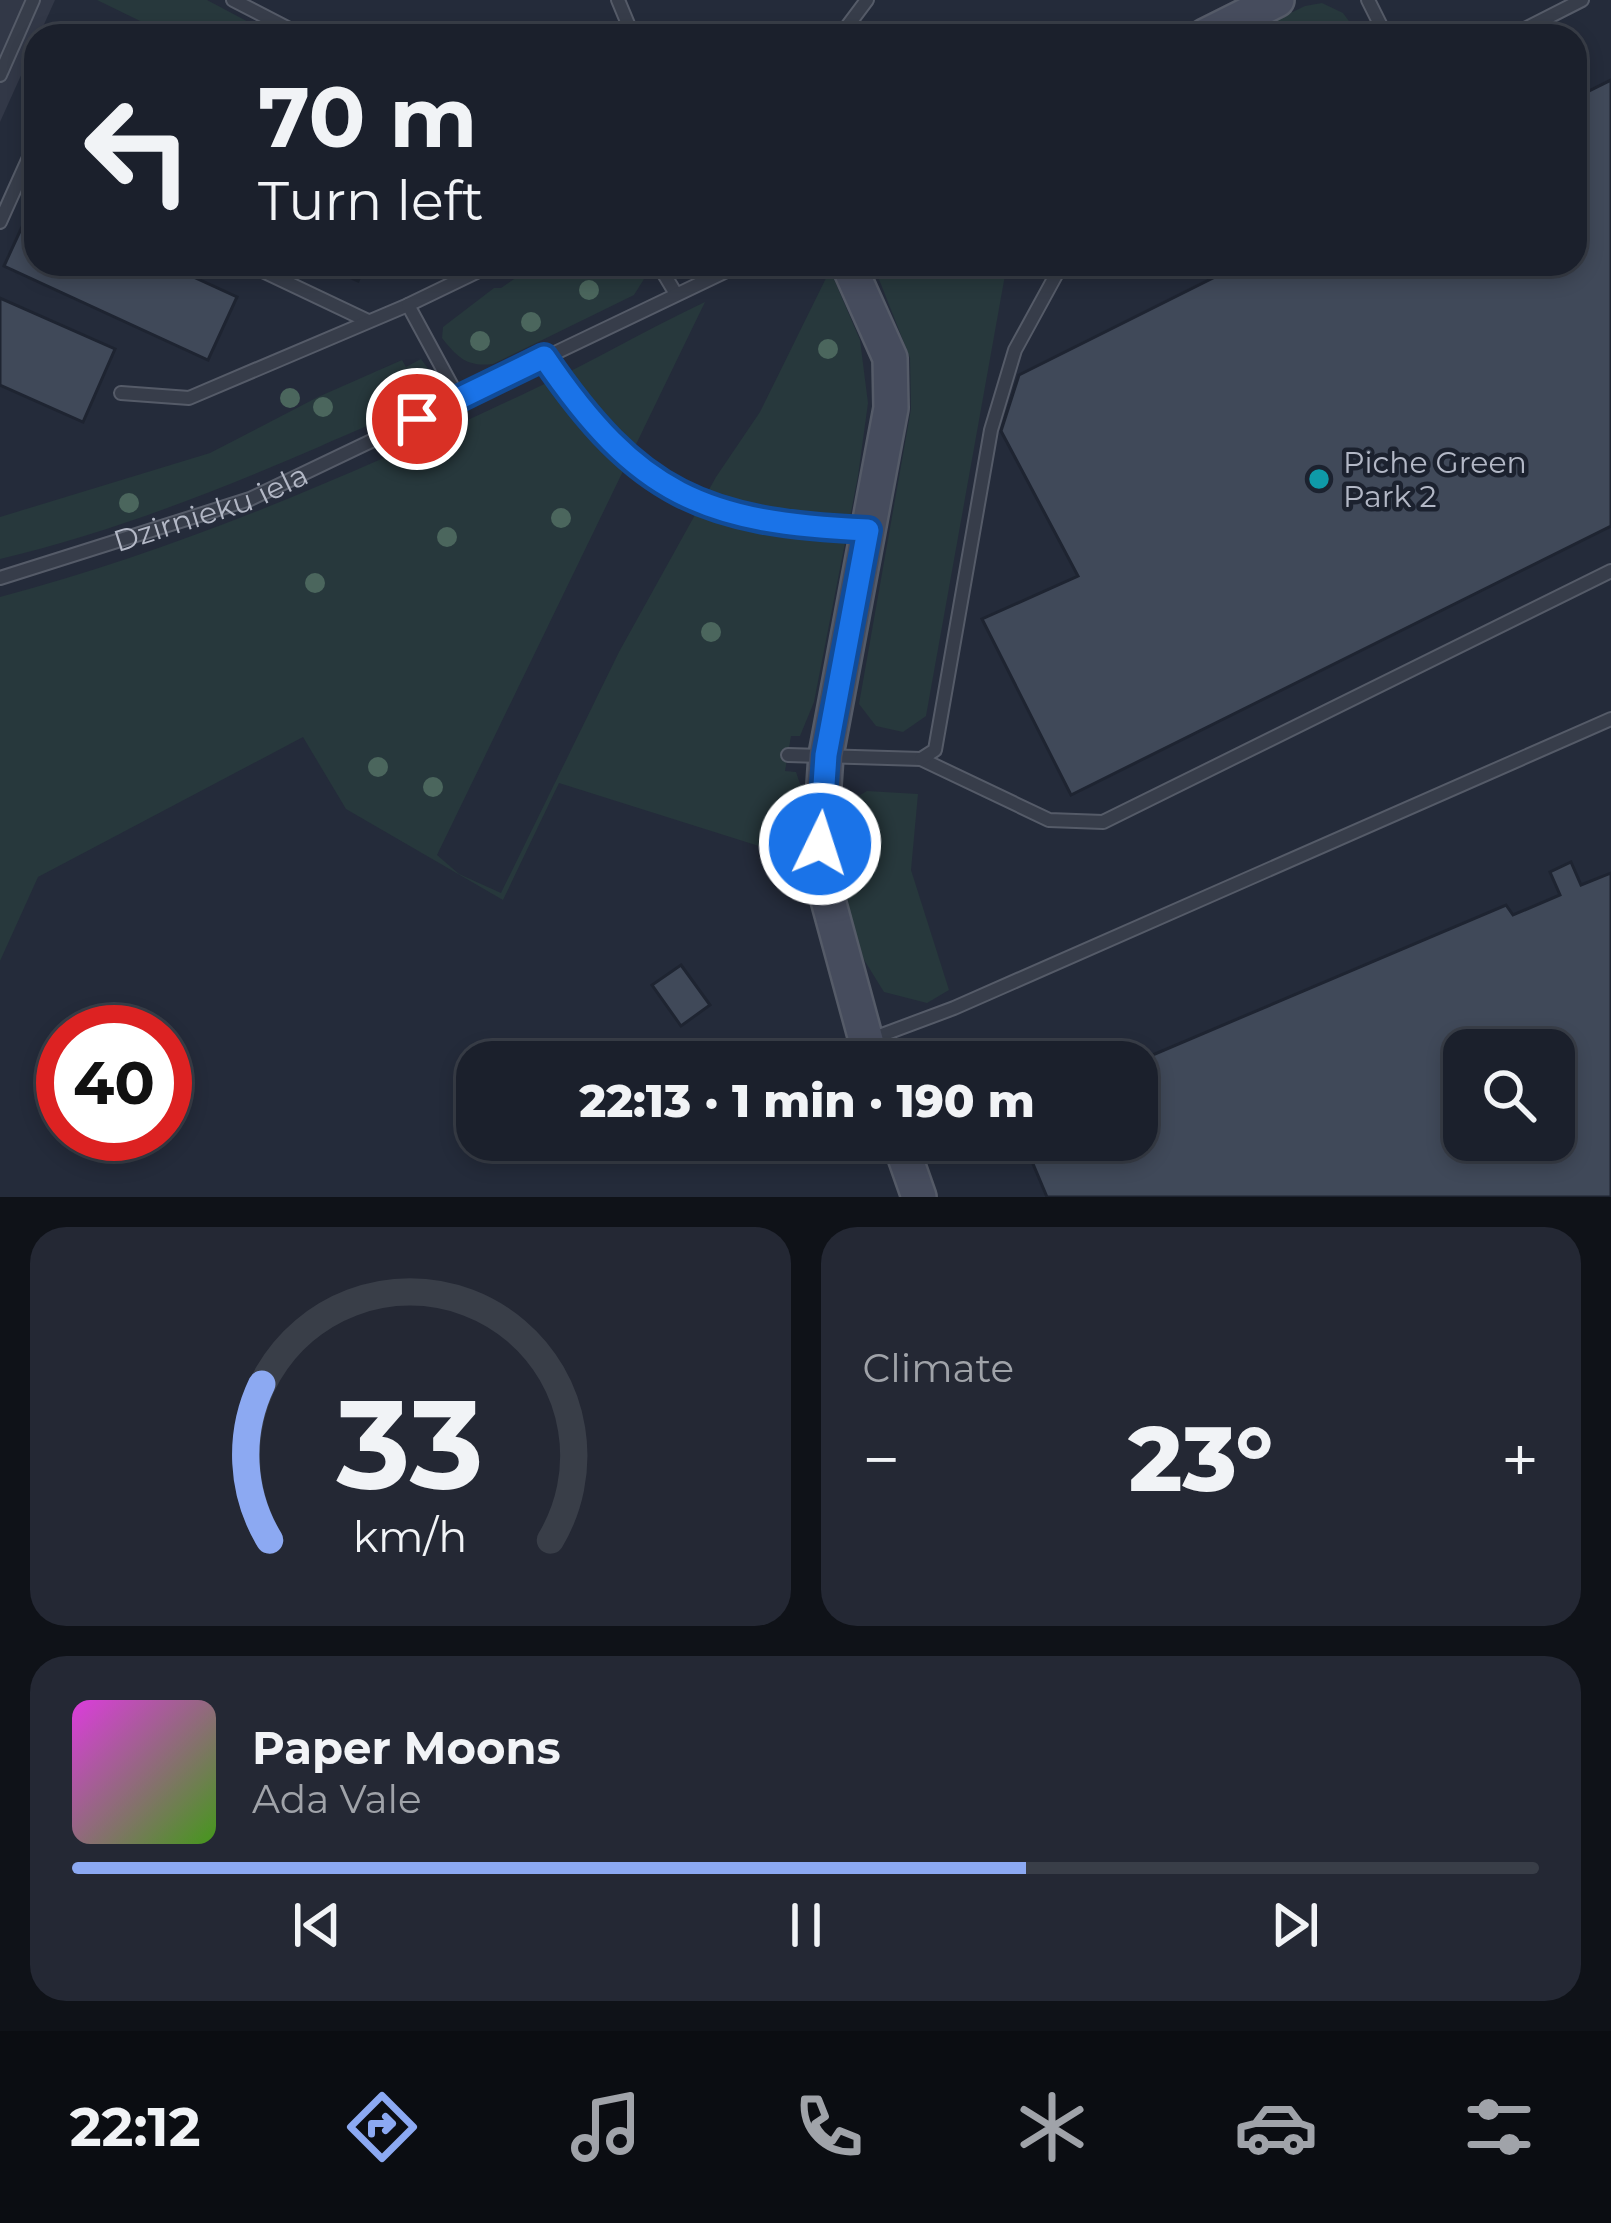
<!DOCTYPE html>
<meta charset="utf-8">
<style>
body{margin:0;font-family:Montserrat,sans-serif;background:#242834;color:#f1f3f6;height:100vh;display:flex;flex-direction:column;font-size:45px;white-space:nowrap}
*{box-sizing:border-box;margin:0}
p{font-size:39px;color:#a0a3a9}
.icon{flex:none;width:66px;height:66px;fill:none;stroke:currentColor;stroke-width:2;stroke-linecap:round;stroke-linejoin:round}
.map{position:relative;height:1197px;overflow:hidden}
.details{display:flex;flex-direction:column;gap:30px;padding:30px;background:#0f1218;flex:1}
.details>*{flex:none}
.banner{position:absolute;left:24px;top:24px;width:1563px;height:252px;border-radius:36px;box-shadow:0 6px 18px #0003,0 0 0 3px #393e48;background:#1b202c;color:#f1f3f6;overflow:hidden}
.fabs{position:absolute;left:1443px;top:1029px;display:grid;gap:24px}
.fabs a{display:grid;place-items:center;width:132px;height:132px;border-radius:24px;background:#1b202c;box-shadow:0 6px 18px #0003,0 0 0 3px #393e48;font-size:60px}
.speed{position:absolute;left:36px;top:1005px;display:flex;gap:24px;font-size:60px;font-weight:700;text-align:center}
.speed>*{display:grid;place-content:center;width:156px;height:156px;border-radius:50%;background:#1b202c;box-shadow:0 6px 18px #0003,0 0 0 3px #393e48;line-height:1}
.speed .limit{border:18px solid #d22;background:#fff;color:#111}
.pin{position:absolute;display:grid;place-items:center;width:102px;height:102px;color:#fff;margin:-51px;border:6px solid #fff;border-radius:50%;box-shadow:0 3px 12px #0007}
.me{position:absolute;width:132px;margin:-66px;rotate:4deg;stroke-linejoin:round;filter:drop-shadow(0 0 9px #0008)}
.turn{display:flex;align-items:center;gap:42px;height:252px;padding:0 36px;font-size:54px}
.turn .icon{width:156px;height:156px;stroke-width:2.5}
.turn b{display:block;font-size:84px;line-height:102px}
.big{font-size:90px;font-weight:800;line-height:1.1}
.details .tile{flex:1;display:flex;flex-direction:column;justify-content:center;gap:18px;min-width:0;padding:0 42px;border-radius:36px;background:#242834}
.details .dial{align-items:center;gap:0}
.dial svg{height:312px;overflow:visible;fill:none;stroke:#393e48;stroke-width:7;stroke-linecap:round;text-anchor:middle}
.dial text{fill:#f1f3f6;stroke:none}
.song{display:flex;align-items:center;gap:36px}
.cover{width:144px;height:144px;border-radius:18px;background:linear-gradient(135deg,hsl(300 70% 55%),hsl(100 70% 35%))}
.played{height:12px;border-radius:6px;background:linear-gradient(90deg,#8ca9f2 65%,#393e48 65%)}
.keys{display:flex;justify-content:space-around;direction:ltr}
.heat{display:flex;justify-content:space-between;align-items:center;font-size:66px;direction:ltr}
.details .tiles{flex:1;display:grid;gap:30px;grid-template-columns:1fr 1fr}
.tile:last-child{grid-column:span 2}
.trip{position:absolute;left:456px;top:1041px;width:702px;height:120px;border-radius:36px;background:#1b202c;box-shadow:0 6px 18px #0003,0 0 0 3px #393e48;font-weight:800;line-height:120px;text-align:center}
.tab-bar{display:flex;height:192px;justify-content:space-around;align-items:center;background:#0b0d12;color:#a0a3a9}
.tab-bar .icon{width:84px;height:84px}
.tab-bar .current{color:#8ca9f2}
.tab-bar b{font-size:54px;color:#f1f3f6}
.map>svg:first-child{display:block}
.airport{fill:#323847}
.green{fill:#27383c}
.building{fill:#404959;stroke:#1e2431;stroke-width:3;fill-rule:evenodd}
.lines{fill:none;stroke-linecap:round;stroke-linejoin:round}
.lane-casing{stroke:#555b68;stroke-width:16}
.secondary-casing{stroke:#555b68;stroke-width:38}
.lane{stroke:#373d4a;stroke-width:12}
.secondary{stroke:#464c5d;stroke-width:33}
.tree{fill:#4b665d}
.route-casing{stroke:#114b97;stroke-width:30}
.route{stroke:#1a73e8;stroke-width:21}
.culture-dot{fill:#0f9aa8;stroke:#1c222f;stroke-width:4.5}
.labels{text-anchor:middle;dominant-baseline:central;stroke-width:9;stroke-linejoin:round;paint-order:stroke}
.poi-label{font-size:30px;fill:#b3b8c6;stroke:#1c222f;text-anchor:start}
.street-label{font-size:30px;fill:#b3b8c6;stroke:#1c222f}
</style>
<div class="map">
<svg width="1611" height="1197" viewBox="0 0 1611 1197">
<rect width="100%" height="100%" fill="#242b3a"/>
<polygon class="airport" points="0,0 55,0 0,122"/>
<g class="green">
<polygon points="97,0 207,0 275,36 171,36"/>
<polygon points="1322,3 1343,13 1360,36 1243,36 1305,6"/>
<path d="M536,264H639L644,279L634,295L493,364C467,367 458,358 442,338L443,327L494,288H501Z"/>
<polygon points="873,264 1007,264 926,716 903,732 876,726 859,704 911,409 910,358"/>
<path d="M830,270L860,340L868,403L858,476L814,702L800,736H791L785,771L796,772L800,784L807,786V858L787,862L762,847L559,783L503,900L346,809L303,737L38,877L0,961V597C185,548 361,471 534,389C592,362 647,329 705,302L437,855L459,874L501,893L619,652L716,477L760,412Z"/>
<path d="M421,359L430,371L427,392C398,416 355,430 321,446C217,491 110,533 0,559V517L210,453L318,397L402,360L406,367Z"/>
<polygon points="867,791 918,794 911,870 949,990 927,1003 884,992 853,942 839,822 845,804"/>
</g>
<g class="building">
<polygon points="1611,80 1611,526 1071,795 982,619 1078,576 1001,431 1019,375 1241,264 1575,264 1575,98"/>
<polygon points="33,203 36,264 165,264 237,297 208,360 4,266"/>
<polygon points="321,264 366,264 358,281"/>
<polygon points="0,298 115,349 83,422 0,385"/>
<path d="M1571,862L1581,885L1611,873V1197H1047L1023,1140H1137L1136,1062L1506,905L1513,915L1560,895L1550,872ZM1464,1050H1554V1140H1464Z"/>
<polygon points="681,965 710,1005 681,1026 652,985"/>
</g>
<g class="lines">
<g class="lane-casing">
<g id="lane">
<polyline points="233,0 303,36"/>
<polyline points="618,0 633,36"/>
<polyline points="1368,0 1386,36"/>
<polyline points="840,36 867,0"/>
<polyline points="1511,36 1582,0"/>
<polyline points="0,75 33,0"/>
<polyline points="0,222 36,142"/>
<polyline points="248,264 368,321"/>
<polyline points="658,264 676,294"/>
<path d="M544,357C634,491 702,524 862,530"/>
<polyline points="121,393 189,398 408,305"/>
<polyline points="459,399 408,305 493,264"/>
<path id="s1" d="M0,578L250,499L741,264"/>
<polyline points="788,755 921,759 1049,820 1103,822 1611,571"/>
<polyline points="921,759 935,750 991,430 1015,350 1062,264"/>
<polyline points="871,1039 954,1008 1611,719"/>
</g>
</g>
<g class="secondary-casing">
<g id="secondary">
<polyline points="1205,36 1277,0"/>
<polyline points="848,264 890,358 891,408 826,755 820,844 825,889 872,1062"/>
<polyline points="899,1140 919,1197"/>
</g>
</g>
<use href="#lane" class="lane"/>
<use href="#secondary" class="secondary"/>
</g>
<g class="tree">
<circle cx="589" cy="290" r="10"/>
<circle cx="531" cy="322" r="10"/>
<circle cx="480" cy="341" r="10"/>
<circle cx="828" cy="349" r="10"/>
<circle cx="290" cy="398" r="10"/>
<circle cx="323" cy="407" r="10"/>
<circle cx="129" cy="503" r="10"/>
<circle cx="561" cy="518" r="10"/>
<circle cx="447" cy="537" r="10"/>
<circle cx="315" cy="583" r="10"/>
<circle cx="711" cy="632" r="10"/>
<circle cx="378" cy="767" r="10"/>
<circle cx="433" cy="787" r="10"/>
</g>
<g class="lines">
<g class="route-casing">
<path id="route" d="M417,419L544,357C638,495 704,523 868,530L826,755L820,844"/>
</g>
<use href="#route" class="route"/>
</g>
<circle class="culture-dot" cx="1319" cy="479" r="12"/>
<g class="labels">
<g class="poi-label">
<text x="1343" y="462">Piche Green<tspan x="1343" dy="34">Park 2</tspan></text>
</g>
<g class="street-label">
<text stroke="none"><textPath href="#s1" startOffset="222">Dzirnieku iela</textPath></text>
</g>
</g>
</svg>
<div class="fabs">
<a><svg class="icon" aria-label="search" viewBox="0 0 24 24"><circle cx="10" cy="10" r="6"/><path d="M15 15l6 6"/></svg></a>
</div>
<div class="speed"><div class="limit">40</div></div>
<div class="pin" style="left:417px;top:419px;background:#d93025"><svg class="icon" aria-label="arrive" viewBox="0 0 24 24"><path d="M6 21V4h12l-3 4 3 4H6"/></svg></div>
<svg class="me" style="left:820px;top:844px" viewBox="-20 -20 40 40"><circle r="17" fill="#1a73e8" stroke="#fff" stroke-width="3"/><path d="M0-11L8 9 0 5-8 9z" fill="#fff"/></svg>
<div class="trip">22:13 · 1 min · 190 m</div>
<div class="banner">
<div class="turn"><svg class="icon" aria-label="left" viewBox="0 0 24 24"><path d="M17 20v-9H6M10 6l-5 5 5 5"/></svg><div><b>70 m</b>Turn left</div></div>
</div>
</div>
<section class="details">
<div class="tiles">
<div class="tile dial"><svg viewBox="0 0 100 80">
<path d="M14 69A42 42 0 1 1 86 69"/>
<path d="M14 69A42 42 0 0 1 12 29" stroke="#8ca9f2"/>
<text x="50" y="56" font-size="32" font-weight="700">33</text>
<text x="50" y="72" font-size="11">km/h</text>
</svg></div>
<div class="tile"><p>Climate</p>
<div class="heat"><a>−</a><b class="big">23°</b><a>+</a></div>
</div>
<div class="tile">
<div class="song"><i class="cover"></i><div><b>Paper Moons</b><p>Ada Vale</p></div></div>
<div class="played"></div>
<div class="keys"><svg class="icon" aria-label="previous" viewBox="0 0 24 24"><path d="M18 5L8 12l10 7zM5 5v14"/></svg><svg class="icon" aria-label="pause" viewBox="0 0 24 24"><path d="M8 5v14M16 5v14"/></svg><svg class="icon" aria-label="next" viewBox="0 0 24 24"><path d="M6 5l10 7-10 7zM19 5v14"/></svg></div>
</div>
</div>
</section>
<nav class="tab-bar">
<b>22:12</b>
<svg class="icon current" aria-label="directions" viewBox="0 0 24 24"><path d="M12 3l9 9-9 9-9-9zM9 14v-3h6M13 9l2 2-2 2"/></svg>
<svg class="icon" aria-label="music" viewBox="0 0 24 24"><path d="M9 18V5l10-2v13"/><circle cx="6" cy="18" r="3"/><circle cx="16" cy="16" r="3"/></svg>
<svg class="icon" aria-label="phone" viewBox="0 0 24 24"><path d="M5 4h4l2 5-3 2q2 4 5 5l2-3 5 2v4C11 20 4 13 5 4z"/></svg>
<svg class="icon" aria-label="climate" viewBox="0 0 24 24"><path d="M12 3v18M4 7l16 10M4 17L20 7"/></svg>
<svg class="icon" aria-label="car" viewBox="0 0 24 24"><path d="M5 17H2v-5l4-1 3-4h7l3 4 3 1v5h-3M9 17h6M6 11h13"/><circle cx="7" cy="17" r="2"/><circle cx="17" cy="17" r="2"/></svg>
<svg class="icon" aria-label="filters" viewBox="0 0 24 24"><path d="M4 7h16M4 17h16"/><circle cx="9" cy="7" r="2"/><circle cx="15" cy="17" r="2"/></svg>
</nav>
